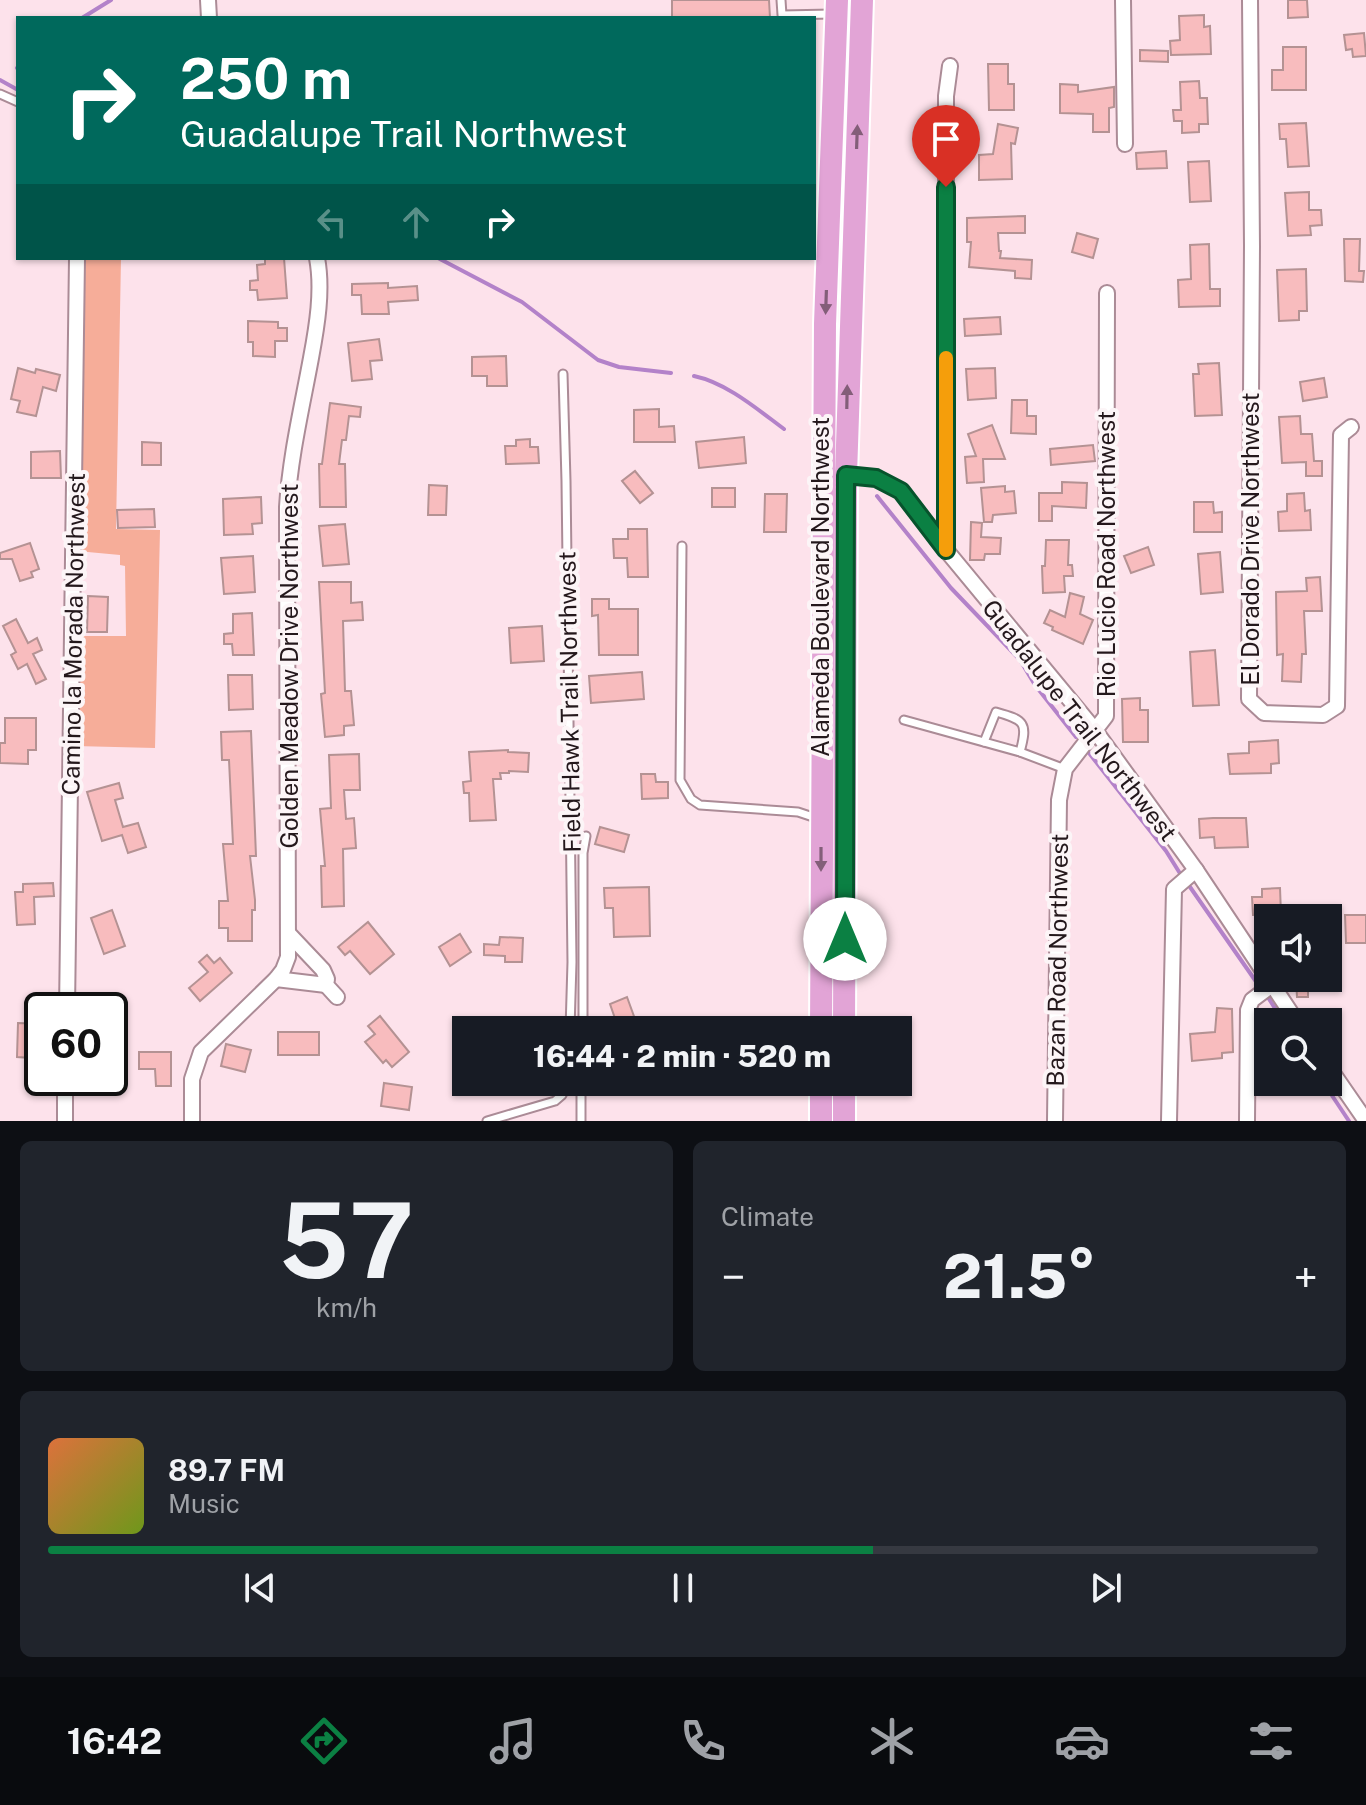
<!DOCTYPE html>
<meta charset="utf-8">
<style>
body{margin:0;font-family:"Public Sans",sans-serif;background:#20242c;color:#f1f3f6;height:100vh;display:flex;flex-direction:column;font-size:30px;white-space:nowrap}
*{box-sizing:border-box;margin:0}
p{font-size:26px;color:#9ea1a6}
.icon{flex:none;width:44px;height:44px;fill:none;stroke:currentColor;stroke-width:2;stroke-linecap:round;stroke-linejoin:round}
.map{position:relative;height:1121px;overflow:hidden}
.side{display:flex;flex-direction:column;gap:20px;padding:20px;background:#0d0f14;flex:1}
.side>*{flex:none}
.top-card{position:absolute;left:16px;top:16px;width:800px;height:244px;border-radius:0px;box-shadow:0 2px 6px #0004;background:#00695c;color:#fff;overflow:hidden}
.buttons{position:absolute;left:1254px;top:904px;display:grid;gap:16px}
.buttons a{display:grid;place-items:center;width:88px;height:88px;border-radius:0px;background:#171b24;box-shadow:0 2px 6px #0004;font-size:40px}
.speed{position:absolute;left:24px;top:992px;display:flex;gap:16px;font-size:40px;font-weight:700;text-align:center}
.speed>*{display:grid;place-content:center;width:104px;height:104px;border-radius:50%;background:#171b24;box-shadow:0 2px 6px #0004;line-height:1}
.speed .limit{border:4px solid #111;border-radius:12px;background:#fff;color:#111}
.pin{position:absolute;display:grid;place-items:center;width:68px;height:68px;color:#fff;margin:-82px -34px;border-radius:50% 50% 50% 0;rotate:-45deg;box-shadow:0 0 8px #0007}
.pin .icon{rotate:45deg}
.me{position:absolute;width:88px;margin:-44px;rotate:0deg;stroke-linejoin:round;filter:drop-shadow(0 0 6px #0008)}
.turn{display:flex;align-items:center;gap:28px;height:168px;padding:0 32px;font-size:36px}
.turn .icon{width:104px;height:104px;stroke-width:2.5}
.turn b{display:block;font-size:56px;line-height:68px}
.lanes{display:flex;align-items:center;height:76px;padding:0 32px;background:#0003;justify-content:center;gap:40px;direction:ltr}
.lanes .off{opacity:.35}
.big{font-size:60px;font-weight:800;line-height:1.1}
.side .widget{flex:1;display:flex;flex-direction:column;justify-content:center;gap:12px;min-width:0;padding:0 28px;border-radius:12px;background:#20242c}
.side .dial{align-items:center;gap:0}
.dial b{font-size:104px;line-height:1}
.song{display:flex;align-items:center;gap:24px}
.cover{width:96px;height:96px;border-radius:12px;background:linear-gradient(135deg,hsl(20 70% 55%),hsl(80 70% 35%))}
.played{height:8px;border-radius:4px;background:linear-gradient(90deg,#0b8043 65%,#363941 65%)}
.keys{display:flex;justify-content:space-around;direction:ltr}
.heat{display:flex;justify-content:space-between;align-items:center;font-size:44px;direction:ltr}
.side .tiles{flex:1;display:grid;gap:20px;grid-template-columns:1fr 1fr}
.widget:last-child{grid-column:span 2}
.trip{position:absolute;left:452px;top:1016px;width:460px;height:80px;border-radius:0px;background:#171b24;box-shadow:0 2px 6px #0004;font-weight:800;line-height:80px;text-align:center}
.tabs{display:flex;height:128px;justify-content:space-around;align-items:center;background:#090b0e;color:#9ea1a6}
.tabs .icon{width:56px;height:56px}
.tabs .on{color:#0b8043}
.tabs b{font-size:36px;color:#f1f3f6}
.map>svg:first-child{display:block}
.green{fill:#f6ad99}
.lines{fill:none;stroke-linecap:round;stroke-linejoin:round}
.stream{stroke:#b382c9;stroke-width:4}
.building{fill:#f8bcbe;stroke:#b49293;stroke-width:2}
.service-casing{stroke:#ab8b96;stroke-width:11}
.minor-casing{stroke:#ab8b96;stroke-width:18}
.primary-casing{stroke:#fff;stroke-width:26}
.service{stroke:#fff;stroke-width:7}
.minor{stroke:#fff;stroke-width:14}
.primary{stroke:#e2a4d6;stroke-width:22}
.oneway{fill:#835e79}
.route-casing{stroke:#07532c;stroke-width:20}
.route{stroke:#0b8043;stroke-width:14}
.slow{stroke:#f59e0b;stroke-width:14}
.labels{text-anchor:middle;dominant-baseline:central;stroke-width:8;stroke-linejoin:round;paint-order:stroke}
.street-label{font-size:24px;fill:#24181c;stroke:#fcf5f7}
</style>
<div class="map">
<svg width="1366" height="1121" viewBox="0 0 1366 1121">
<rect width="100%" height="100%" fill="#fde2eb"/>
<polygon class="green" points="83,258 121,258 116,529 160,530 155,748 75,746 76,636 126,636 125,566 120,565 120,555 77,551"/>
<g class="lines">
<g class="stream">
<polyline points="82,18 111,0"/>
<polyline points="17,68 18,67"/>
<polyline points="0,80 18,90"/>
<polyline points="438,258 522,302 598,360 619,367 671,373"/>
<path d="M694,376C727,383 757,409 784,429"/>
<polyline points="877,496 951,588 1020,660 1035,685 1076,737"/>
<polyline points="1089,753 1166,851 1181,875"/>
<polyline points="1190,887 1257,983"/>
<polyline points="1269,999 1284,1022"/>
<polyline points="1323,1082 1349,1121"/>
</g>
</g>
<g class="building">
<polygon points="672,0 769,0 770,18 672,18"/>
<polygon points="1288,0 1307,0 1308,17 1288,18"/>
<polygon points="1204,15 1204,27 1210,26 1211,54 1171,55 1170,41 1180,40 1179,16"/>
<polygon points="1364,33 1366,56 1353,57 1352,49 1346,50 1344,35"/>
<polygon points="1283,47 1306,47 1306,90 1272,90 1272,70 1283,70"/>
<polygon points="1140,50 1168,51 1168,62 1140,61"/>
<polygon points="988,64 1008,64 1008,84 1014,84 1014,110 989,110"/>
<polygon points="1199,81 1200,98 1207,98 1208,124 1199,124 1199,132 1182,133 1182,121 1174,121 1173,110 1181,110 1180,82"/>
<polygon points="1060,84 1078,85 1078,92 1114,87 1114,107 1109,108 1109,132 1093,132 1093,114 1060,113"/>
<polygon points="1306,123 1309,166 1288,167 1286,139 1280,139 1279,124"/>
<polygon points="998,124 1018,128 1015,144 1011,143 1012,179 979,180 979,155 993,154"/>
<polygon points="1166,151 1167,168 1137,169 1136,153"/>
<polygon points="1209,161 1211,201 1190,202 1188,162"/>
<polygon points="1309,192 1309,210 1321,210 1322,225 1310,226 1311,235 1288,236 1285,193"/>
<polygon points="1025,216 1025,233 998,233 999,251 1001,251 1000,258 1032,260 1031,279 1015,278 1015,271 969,267 971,242 967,242 967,218"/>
<polygon points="1077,233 1098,239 1093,258 1072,252"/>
<polygon points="1344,239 1360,239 1359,271 1364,271 1363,282 1345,281"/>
<polygon points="1209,244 1210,289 1220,289 1220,306 1179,307 1178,280 1191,279 1190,245"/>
<polygon points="265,258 284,258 287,298 258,300 257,290 250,290 250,281 258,280 257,265 265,264"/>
<polygon points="1306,269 1307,311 1299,311 1299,320 1279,321 1277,270"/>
<polygon points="388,283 388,288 417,286 418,300 388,302 389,314 362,314 361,295 352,295 352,284"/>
<polygon points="1000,317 1001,334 965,336 964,319"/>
<polygon points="248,321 278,322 278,328 287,328 287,341 275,341 275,357 253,356 253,342 248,342"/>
<polygon points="379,339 382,360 370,361 372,379 352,381 348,343"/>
<polygon points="506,356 507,386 487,386 487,376 472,376 472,357"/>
<polygon points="1219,363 1222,415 1195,416 1193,374 1199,374 1198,364"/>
<polygon points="18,368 35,373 36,369 60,375 56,391 43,387 36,416 17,412 20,401 11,399"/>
<polygon points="995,368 996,398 968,400 966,369"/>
<polygon points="1324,378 1327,397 1303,401 1300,382"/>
<polygon points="1012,400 1027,400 1027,416 1036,416 1036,434 1011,433"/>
<polygon points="330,403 361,407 360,417 349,416 346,440 342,440 339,464 345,464 346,507 320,507 319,464 322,464"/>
<polygon points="659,409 659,427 674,426 675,442 634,442 634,410"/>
<polygon points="1300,416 1301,434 1312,434 1314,461 1322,461 1322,476 1306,476 1306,462 1282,463 1279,417"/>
<polygon points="992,425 1005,459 983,459 984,482 967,483 965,457 976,456 968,434"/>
<polygon points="744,437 746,463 699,468 696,442"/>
<polygon points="530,439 530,447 538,447 539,463 506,464 505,446 516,446 516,440"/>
<polygon points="142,442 161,443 161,465 142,465"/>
<polygon points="1093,445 1095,461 1051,465 1050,449"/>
<polygon points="60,451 61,478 31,478 31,452"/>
<polygon points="635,471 653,493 640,503 622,481"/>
<polygon points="1062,482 1087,483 1086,508 1052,506 1052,521 1039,521 1039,493 1062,493"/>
<polygon points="429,485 447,486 446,515 428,515"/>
<polygon points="1005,486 1005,492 1014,491 1016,513 993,515 992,522 984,522 981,488"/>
<rect x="712" y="488" width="23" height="19"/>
<polygon points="1304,493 1305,511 1310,510 1311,530 1279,531 1278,512 1287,511 1287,494"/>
<polygon points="765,494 787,494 786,532 764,532"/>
<polygon points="261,497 262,523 252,524 253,534 224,535 223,499"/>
<polygon points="1194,502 1213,502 1214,513 1222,512 1222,532 1194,532"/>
<polygon points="154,509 155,527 118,528 117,510"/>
<polygon points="971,522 982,523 981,537 1001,538 1000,554 985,554 984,560 970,560"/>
<polygon points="345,524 349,564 323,566 319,526"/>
<polygon points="628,529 647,529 648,577 628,577 627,558 614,558 613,539 628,539"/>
<polygon points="1046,540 1069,540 1068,565 1072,565 1073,576 1064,576 1065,592 1043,593 1042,566 1045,566"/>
<polygon points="30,543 39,569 31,572 33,577 20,581 12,559 0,559 0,553"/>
<polygon points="1148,547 1154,565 1131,573 1124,556"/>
<polygon points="1220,552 1223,592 1201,594 1198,554"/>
<polygon points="253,556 255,592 224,594 221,558"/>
<polygon points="1320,577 1322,611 1304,611 1306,654 1302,654 1301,682 1282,681 1283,654 1277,655 1276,592 1307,591 1306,578"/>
<polygon points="319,582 351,582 351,603 362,602 363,620 343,621 345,691 351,691 354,725 344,726 344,735 325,737 321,694 325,693"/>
<polygon points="1070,593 1084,597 1080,614 1093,620 1083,644 1052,630 1053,627 1044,623 1050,610 1065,617"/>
<polygon points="88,596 108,597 107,632 87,632"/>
<polygon points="592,599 609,599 609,609 638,609 638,655 599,655 598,615 592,616"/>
<polygon points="252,613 254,655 233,655 232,644 224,644 224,634 233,633 233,614"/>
<polygon points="16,619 28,643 37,638 42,650 33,654 46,679 36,684 27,664 18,669 11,655 16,652 3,626"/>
<polygon points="542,626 544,661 511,663 509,628"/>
<polygon points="1215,650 1219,705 1193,706 1190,652"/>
<polygon points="642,672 644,699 591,703 589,676"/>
<polygon points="228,675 252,675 253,709 229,710"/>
<polygon points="1140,698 1140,710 1148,710 1148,742 1123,742 1122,699"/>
<polygon points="5,718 36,718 36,750 28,750 28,764 0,763 0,743 5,743"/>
<polygon points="251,731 256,856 250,856 255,900 255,910 252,910 252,941 228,941 228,928 219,928 219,901 228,901 223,844 233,844 229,760 222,760 221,732"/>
<polygon points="1278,740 1279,763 1271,764 1271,773 1230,774 1228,754 1249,753 1249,742"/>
<polygon points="508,750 508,752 529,753 528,772 509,771 509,773 500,773 501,779 493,779 496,820 470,821 469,793 464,793 463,782 471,781 469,752"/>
<polygon points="359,754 360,790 344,790 346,819 354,818 356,848 343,849 344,906 322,907 321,866 325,866 320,809 331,808 329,755"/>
<polygon points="641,774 655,774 656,782 668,782 668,798 642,799"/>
<polygon points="119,783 123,798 115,800 123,827 138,823 146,847 128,853 122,835 102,841 87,792"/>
<polygon points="1213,818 1246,818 1248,847 1215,848 1214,837 1200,838 1199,819"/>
<polygon points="600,827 629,835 624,852 595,844"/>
<polygon points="53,883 54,896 34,897 35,924 17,925 15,892 23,892 23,884"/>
<polygon points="649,887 650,936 614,937 613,908 605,908 604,888"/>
<polygon points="1280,888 1281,914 1253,915 1252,897 1262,897 1262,889"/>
<polygon points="112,910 125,946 104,954 91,918"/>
<polygon points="1345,915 1366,915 1366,943 1346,943"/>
<polygon points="368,922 394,954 370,974 350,951 345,955 338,947"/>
<polygon points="460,934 471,952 450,966 439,947"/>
<polygon points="500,937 523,938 522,962 505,962 505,956 484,955 484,944 499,945"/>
<polygon points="207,955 214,963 220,958 232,973 200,1001 189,988 208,972 199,962"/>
<polygon points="1296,978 1322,978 1323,990 1308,991 1308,997 1297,997"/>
<polygon points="627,997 639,1030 619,1030 610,1004"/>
<polygon points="1217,1008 1232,1009 1233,1052 1222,1053 1222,1058 1192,1061 1190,1034 1215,1032"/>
<polygon points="380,1016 409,1052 392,1067 386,1060 383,1063 365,1042 375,1034 368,1026"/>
<polygon points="18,1023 42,1024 42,1079 28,1078 31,1058 17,1057"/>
<rect x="278" y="1032" width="41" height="23"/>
<polygon points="226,1044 251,1050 245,1072 221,1066"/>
<polygon points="139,1052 171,1052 171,1086 156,1086 155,1069 139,1069"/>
<polygon points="384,1083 412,1087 409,1110 381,1106"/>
</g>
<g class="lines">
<g class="service-casing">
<g id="service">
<polyline points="781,0 782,15 832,14"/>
<polyline points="0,94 18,102"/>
<polyline points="563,374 566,481 572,962 570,1030"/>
<polyline points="682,546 680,780 691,799 700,805 798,812 819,819"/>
<polyline points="904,720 1020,752 1065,769"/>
<path d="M984,742L996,712C1025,720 1028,723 1020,752"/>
<polyline points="583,1030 583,853 586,836"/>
<polyline points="487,1121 555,1101 562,1095 568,1082"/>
<polyline points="581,1121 581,1082"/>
</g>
</g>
<g class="minor-casing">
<g id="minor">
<polyline points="208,0 209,18"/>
<polyline points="1123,0 1125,144"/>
<polyline points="1250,0 1252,246 1249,699 1264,713 1323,715 1337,706 1341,435 1351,427"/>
<polyline points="840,475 876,478 901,491 946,550 1094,729 1196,870 1297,1022"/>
<polyline points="946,550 946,96 950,66"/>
<polyline points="288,933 323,970 327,979 326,985 337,997"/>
<polyline points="276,979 326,985"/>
<polyline points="67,1010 77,258"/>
<polyline points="1328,1066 1366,1121"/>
<polyline points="65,1121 65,1078"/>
<path d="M192,1121V1079L201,1052L276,979L283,970L288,957L287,507C290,457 302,407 311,358C317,326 323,290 317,258"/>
<polyline points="1055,1121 1059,800 1065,769 1106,716 1107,293"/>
<polyline points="1169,1121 1174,889 1196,870"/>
<polyline points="1247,1121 1248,1010 1252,1000 1272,985"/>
</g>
</g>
<g class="primary-casing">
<g id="primary">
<polyline points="821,1030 825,324 837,0"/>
<polyline points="844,1030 846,475 862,0"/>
<polyline points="821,1082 821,1121"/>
<polyline points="844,1121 844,1082"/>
</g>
</g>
<use href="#service" class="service"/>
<use href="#minor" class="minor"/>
<use href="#primary" class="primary"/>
</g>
<defs><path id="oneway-solid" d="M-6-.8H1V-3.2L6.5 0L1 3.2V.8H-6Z" transform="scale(2)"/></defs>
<g class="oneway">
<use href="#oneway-solid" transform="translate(857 137) rotate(-88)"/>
<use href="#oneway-solid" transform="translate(826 302) rotate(92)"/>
<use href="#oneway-solid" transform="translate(847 397) rotate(-89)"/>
<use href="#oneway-solid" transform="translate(821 859) rotate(90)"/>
</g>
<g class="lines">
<g class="route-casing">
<polyline id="route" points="845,939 846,475 876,478 901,491 946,550 946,187"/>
</g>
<use href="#route" class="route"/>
<polyline class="slow" points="946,550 946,358"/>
</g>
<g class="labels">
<g class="street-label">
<text transform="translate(1250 539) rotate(-90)">El Dorado Drive Northwest</text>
<text transform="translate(1106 554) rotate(-90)">Rio Lucio Road Northwest</text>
<text transform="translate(820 587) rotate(-90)">Alameda Boulevard Northwest</text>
<text transform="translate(73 634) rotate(-89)">Camino la Morada Northwest</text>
<text transform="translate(289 666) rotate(-90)">Golden Meadow Drive Northwest</text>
<text transform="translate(569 702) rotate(-91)">Field Hawk Trail Northwest</text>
<text transform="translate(1080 720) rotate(52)">Guadalupe Trail Northwest</text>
<text transform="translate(1057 960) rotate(-89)">Bazan Road Northwest</text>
</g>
</g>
</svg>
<div class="buttons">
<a><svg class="icon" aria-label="sound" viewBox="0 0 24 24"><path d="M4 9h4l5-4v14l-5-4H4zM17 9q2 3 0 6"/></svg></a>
<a><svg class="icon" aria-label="search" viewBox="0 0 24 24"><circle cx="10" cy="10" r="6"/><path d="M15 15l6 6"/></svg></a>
</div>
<div class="speed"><div class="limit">60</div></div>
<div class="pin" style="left:946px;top:187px;background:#d93025"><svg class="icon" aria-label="arrive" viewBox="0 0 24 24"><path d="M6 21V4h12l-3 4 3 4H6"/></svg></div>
<svg class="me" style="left:845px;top:939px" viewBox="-20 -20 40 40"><circle r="19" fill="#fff"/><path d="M0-13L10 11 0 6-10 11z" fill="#0b8043"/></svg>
<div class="trip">16:44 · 2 min · 520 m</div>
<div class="top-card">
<div class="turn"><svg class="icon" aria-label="right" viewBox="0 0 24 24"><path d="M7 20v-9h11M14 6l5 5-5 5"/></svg><div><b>250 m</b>Guadalupe Trail Northwest</div></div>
<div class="lanes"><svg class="icon off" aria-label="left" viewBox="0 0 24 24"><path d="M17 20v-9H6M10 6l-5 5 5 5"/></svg><svg class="icon off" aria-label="ahead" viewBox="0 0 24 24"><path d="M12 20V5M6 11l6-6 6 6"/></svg><svg class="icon" aria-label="right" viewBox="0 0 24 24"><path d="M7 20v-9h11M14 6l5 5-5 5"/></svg></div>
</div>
</div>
<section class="side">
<div class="tiles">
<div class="widget dial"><b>57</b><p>km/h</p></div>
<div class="widget"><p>Climate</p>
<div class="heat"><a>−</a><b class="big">21.5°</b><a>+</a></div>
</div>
<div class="widget">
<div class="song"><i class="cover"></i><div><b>89.7 FM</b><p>Music</p></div></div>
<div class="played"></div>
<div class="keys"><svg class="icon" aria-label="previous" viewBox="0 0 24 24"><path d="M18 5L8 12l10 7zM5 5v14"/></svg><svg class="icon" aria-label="pause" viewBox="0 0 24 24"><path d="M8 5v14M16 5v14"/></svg><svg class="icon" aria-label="next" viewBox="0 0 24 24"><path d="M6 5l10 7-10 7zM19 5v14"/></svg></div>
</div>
</div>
</section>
<nav class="tabs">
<b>16:42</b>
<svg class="icon on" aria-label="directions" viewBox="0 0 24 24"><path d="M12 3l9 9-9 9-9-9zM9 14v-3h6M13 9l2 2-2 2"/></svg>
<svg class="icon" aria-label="music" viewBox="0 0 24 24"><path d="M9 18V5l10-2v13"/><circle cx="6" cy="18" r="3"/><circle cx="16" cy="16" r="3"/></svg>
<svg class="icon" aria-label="phone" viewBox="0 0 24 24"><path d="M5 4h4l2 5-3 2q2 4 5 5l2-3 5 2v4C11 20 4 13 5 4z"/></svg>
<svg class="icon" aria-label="climate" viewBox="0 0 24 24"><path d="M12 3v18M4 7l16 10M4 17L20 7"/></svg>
<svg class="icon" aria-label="car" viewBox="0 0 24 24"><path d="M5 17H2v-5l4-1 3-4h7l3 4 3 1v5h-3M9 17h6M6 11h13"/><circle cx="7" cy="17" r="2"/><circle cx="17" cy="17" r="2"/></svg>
<svg class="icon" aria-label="filters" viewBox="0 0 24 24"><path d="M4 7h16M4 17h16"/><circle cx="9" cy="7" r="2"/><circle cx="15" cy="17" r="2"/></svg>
</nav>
